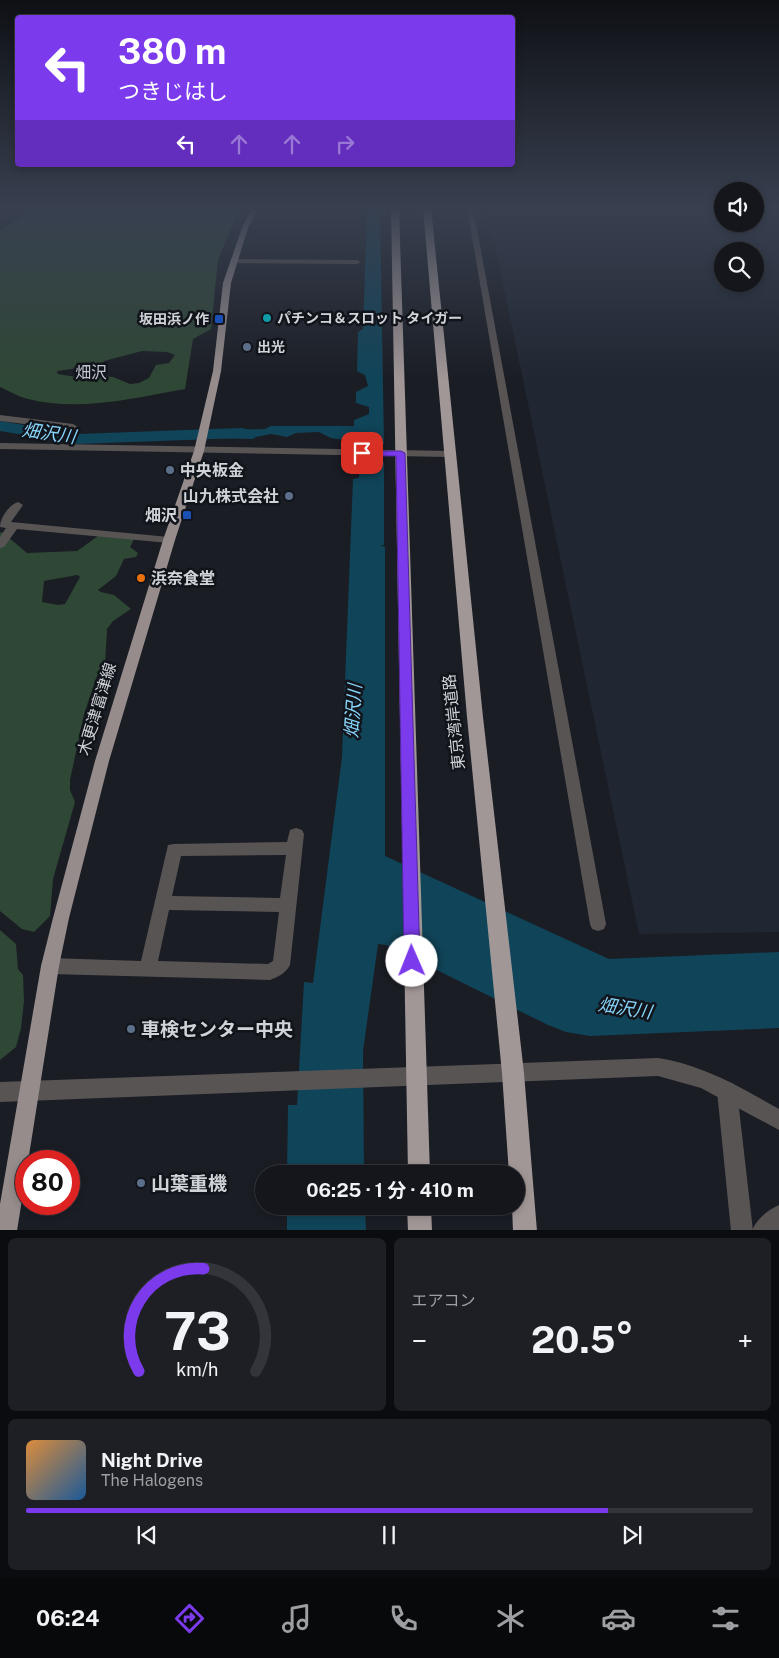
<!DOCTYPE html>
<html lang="ja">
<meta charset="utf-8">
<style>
body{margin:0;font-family:"Public Sans","Noto Sans JP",sans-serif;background:#1d1f24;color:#f1f3f6;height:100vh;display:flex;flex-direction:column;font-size:19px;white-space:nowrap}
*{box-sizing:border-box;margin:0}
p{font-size:16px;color:#9d9fa3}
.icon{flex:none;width:28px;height:28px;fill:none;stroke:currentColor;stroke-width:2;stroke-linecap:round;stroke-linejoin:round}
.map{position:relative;height:1230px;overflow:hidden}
.side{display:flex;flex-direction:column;gap:8px;padding:8px;background:#0b0c0f;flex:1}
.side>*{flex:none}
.top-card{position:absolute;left:15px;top:15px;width:500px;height:152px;border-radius:5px;box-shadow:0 2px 8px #0003,0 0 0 1px #33353a;background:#7c3aed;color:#fff;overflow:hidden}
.fabs{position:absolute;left:714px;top:182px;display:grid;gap:10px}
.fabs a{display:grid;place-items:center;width:50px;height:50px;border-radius:50%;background:#14161b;box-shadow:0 2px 8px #0003,0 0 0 1px #33353a;font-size:25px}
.speed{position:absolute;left:15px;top:1150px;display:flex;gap:10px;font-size:25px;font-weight:700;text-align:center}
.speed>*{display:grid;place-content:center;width:65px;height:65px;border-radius:50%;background:#14161b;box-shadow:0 2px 8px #0003,0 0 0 1px #33353a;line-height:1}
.speed .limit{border:8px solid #d22;background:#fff;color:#111}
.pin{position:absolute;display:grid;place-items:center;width:42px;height:42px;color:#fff;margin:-21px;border-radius:10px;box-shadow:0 2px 8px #0006}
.me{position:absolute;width:55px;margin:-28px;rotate:359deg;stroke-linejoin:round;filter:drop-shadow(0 0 4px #0008)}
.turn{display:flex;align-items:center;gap:18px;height:105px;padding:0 20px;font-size:22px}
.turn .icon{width:65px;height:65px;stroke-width:2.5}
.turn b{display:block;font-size:35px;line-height:42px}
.lanes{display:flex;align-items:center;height:48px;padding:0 20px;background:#0003;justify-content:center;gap:25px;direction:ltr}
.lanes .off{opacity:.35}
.big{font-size:38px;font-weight:700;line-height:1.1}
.side .card{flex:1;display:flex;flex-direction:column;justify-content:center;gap:8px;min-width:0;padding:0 18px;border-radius:8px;background:#1d1f24}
.side .dial{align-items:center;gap:0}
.dial svg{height:130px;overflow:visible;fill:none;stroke:#33353a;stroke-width:7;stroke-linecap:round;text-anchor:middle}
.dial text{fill:#f1f3f6;stroke:none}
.song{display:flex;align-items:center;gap:15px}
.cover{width:60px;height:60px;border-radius:8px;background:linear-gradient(135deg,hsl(30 70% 55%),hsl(210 70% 35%))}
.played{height:5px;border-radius:2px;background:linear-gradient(90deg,#7c3aed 80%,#33353a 80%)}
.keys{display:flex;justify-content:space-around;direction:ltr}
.heat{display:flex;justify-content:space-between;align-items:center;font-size:28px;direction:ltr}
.side .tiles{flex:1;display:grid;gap:8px;grid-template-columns:1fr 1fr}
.card:last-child{grid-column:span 2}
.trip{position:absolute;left:255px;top:1165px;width:270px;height:50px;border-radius:25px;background:#14161b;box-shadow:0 2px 8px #0003,0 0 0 1px #33353a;font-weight:700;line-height:50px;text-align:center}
.dock{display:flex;height:80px;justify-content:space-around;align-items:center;background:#08090b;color:#9d9fa3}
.dock .icon{width:35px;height:35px}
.dock .current{color:#7c3aed}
.dock b{font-size:22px;color:#f1f3f6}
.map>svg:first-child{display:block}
.built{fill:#202732;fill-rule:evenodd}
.green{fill:#2f4735;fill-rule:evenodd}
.water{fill:#104459}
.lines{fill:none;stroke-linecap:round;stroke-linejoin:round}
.river{fill:#104459;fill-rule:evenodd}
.minor{fill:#595454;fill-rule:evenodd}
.tertiary{fill:#595454;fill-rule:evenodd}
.primary{fill:#968c8c;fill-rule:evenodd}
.trunk{fill:#a29797;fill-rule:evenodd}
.route{fill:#7c3aed;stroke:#51269a}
.culture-dot{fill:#0f9aa8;stroke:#11141a;stroke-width:2}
.transit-dot{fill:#1a4fb4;stroke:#11141a;stroke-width:2}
.service-dot{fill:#5c6f8a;stroke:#11141a;stroke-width:2}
.food-dot{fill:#e8710a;stroke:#11141a;stroke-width:2}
.labels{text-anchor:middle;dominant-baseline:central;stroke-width:5;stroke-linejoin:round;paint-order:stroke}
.far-poi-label{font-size:14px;font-weight:bold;fill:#d0d3d8;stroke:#11141a;text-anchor:start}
.far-quarter-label{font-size:16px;fill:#c0c6cf;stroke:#11141a}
.poi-label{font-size:16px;font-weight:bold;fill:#d0d3d8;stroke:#11141a;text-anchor:start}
.street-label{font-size:16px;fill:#d0d3d8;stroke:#11141a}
.water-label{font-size:18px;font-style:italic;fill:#87d5fb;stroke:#11141a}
.near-poi-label{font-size:19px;font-weight:bold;fill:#d0d3d8;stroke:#11141a;text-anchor:start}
</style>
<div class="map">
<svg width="779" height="1231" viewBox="0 0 779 1231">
<rect width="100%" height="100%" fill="#1a1d24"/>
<path class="built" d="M487,208H722V224H755V208H779V932L639,934ZM722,251H755V284H722Z"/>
<g class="green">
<path d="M23,208H239L218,260L211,329L193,339L185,389C134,398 79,412 28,399C19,397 9,391 0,387V231L23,216ZM142,351L167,352L175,355L169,363L156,365L149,378L139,383L130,384L113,377L103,376L88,379L58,374L57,371L101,365L104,361Z"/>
<path d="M2,532L27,553L77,551L98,536L134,539L130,547L138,553L136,557L124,559L116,576L98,590L101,592L114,595L131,609L113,621L107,629L105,664L97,676L84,714L70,780V790L75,802L53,879L50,916L34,932L22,929L0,911V533ZM77,575L80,577L65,604L58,605L42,602L44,581Z"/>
<polygon points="0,930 16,944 18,969 23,975 24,1001 21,1028 16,1047 0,1060"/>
</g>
<g class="water">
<polygon points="367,208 380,208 384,444 363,446 359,442 331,438 319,432 296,433 287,437 271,434 256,437 253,439 212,438 214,430 265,429 271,426 354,426 354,420 369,414 369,407 356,403 356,392 368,386 365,375 357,371 358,332 363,329"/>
<polygon points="353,459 377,459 384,462 384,545 380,545 385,547 385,856 609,959 779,952 779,1028 590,1036 566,1032 548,1025 386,945 378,944 363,1051 364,1174 287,1174 288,1105 297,1105 304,982 313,983 342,757 353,479 361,477 360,464 353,462"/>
<polygon points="287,1206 365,1206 366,1230 287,1230"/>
</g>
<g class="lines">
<g class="river">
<polygon points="0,421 77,434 241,428 247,429 249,433 247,437 241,438 77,444 0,431"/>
<polygon points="354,428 377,430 379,434 376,489 373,493 361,493 358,489 362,439 348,437 346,433 348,429"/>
</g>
<g class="minor">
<polygon points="467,208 473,208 606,924 604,929 598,931 592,929 590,924"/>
<polygon points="231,259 357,260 361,262 357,264 234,263 230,261"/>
<polygon points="0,415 73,424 78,427 73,430 0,421"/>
<path d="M18,502L23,505L11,522L169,537L175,540L169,543L17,529L4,547L0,548V537L6,528L0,527C0,518 9,505 18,502Z"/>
<path d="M296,828L302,830L304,834L290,965C286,973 278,977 270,980L50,974L44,972L41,966L44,960L50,958L141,961L168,845L174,844L287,842L290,830ZM286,855L280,898L172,896L181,856ZM169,910L279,912L273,961L268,964L158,961Z"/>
<polygon points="727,1081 734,1084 737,1091 753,1231 731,1231 717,1091 720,1084"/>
</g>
<g class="tertiary">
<polygon points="0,443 450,451 455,454 450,457 0,449"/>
<path d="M658,1058C703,1065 740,1087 779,1109V1130L701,1088L658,1076L0,1102V1082Z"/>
<path d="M779,1205V1230L752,1231C756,1219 768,1210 779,1205Z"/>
</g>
<polygon class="primary" points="252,208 258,208 248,228 231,283 221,371 204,451 175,540 109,761 69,918 59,966 17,1231 0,1231 0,1204 41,966 53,918 95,761 163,540 194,451 213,371 223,283 242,228"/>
<g class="trunk">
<polygon points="391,208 399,208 430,1174 408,1174"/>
<polygon points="423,208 431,208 483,717 524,1073 537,1231 513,1231 512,1206 516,1206 516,1174 509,1174 502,1073 467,717"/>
<polygon points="407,1206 431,1206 432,1231 408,1231"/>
</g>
</g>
<linearGradient id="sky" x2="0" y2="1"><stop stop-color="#0e1014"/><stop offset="0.55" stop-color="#384050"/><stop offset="1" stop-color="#384050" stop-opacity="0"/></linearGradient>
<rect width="779" height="380" fill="url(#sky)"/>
<polygon class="route" points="359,451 401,451 405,453 420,961 417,966 412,969 406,966 404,961 396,456 362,456 358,453"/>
<circle class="culture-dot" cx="267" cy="318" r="5"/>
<g class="transit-dot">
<rect x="214" y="314" width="10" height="10" rx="2.5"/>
<rect x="182" y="510" width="10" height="10" rx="2.5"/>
</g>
<g class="service-dot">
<circle cx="247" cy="347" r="5"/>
<circle cx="170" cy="470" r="5"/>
<circle cx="289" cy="496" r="5"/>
<circle cx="131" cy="1029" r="5"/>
<circle cx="141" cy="1183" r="5"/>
</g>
<circle class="food-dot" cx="141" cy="578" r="5"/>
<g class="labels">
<g class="far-poi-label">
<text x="277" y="318">パチンコ＆スロット タイガー</text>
<text x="209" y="319" text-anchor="end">坂田浜ノ作</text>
<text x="257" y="347">出光</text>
</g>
<g class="far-quarter-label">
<text x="91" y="372">畑沢</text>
</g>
<g class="poi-label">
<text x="180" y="470">中央板金</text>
<text x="279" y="496" text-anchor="end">山九株式会社</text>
<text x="177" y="515" text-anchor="end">畑沢</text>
<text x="151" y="578">浜奈食堂</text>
</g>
<g class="street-label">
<text transform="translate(97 709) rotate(-73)">木更津富津線</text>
<text transform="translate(454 722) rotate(-96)">東京湾岸道路</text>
</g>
<g class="water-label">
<text transform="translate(49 433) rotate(8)">畑沢川</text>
<text transform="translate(353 711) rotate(-86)">畑沢川</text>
<text transform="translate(625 1008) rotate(9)">畑沢川</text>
</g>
<g class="near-poi-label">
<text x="141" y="1029">車検センター中央</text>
<text x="151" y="1183">山葉重機</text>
</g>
</g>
</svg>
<div class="fabs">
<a><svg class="icon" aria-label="sound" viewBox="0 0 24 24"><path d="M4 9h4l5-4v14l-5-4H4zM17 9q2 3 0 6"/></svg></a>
<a><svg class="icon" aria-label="search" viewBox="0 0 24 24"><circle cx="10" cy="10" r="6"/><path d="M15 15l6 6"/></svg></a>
</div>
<div class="speed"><div class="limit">80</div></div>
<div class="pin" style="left:362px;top:453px;background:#d93025"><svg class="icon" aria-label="arrive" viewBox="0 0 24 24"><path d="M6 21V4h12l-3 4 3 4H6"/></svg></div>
<svg class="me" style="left:412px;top:961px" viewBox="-20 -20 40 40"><circle r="19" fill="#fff"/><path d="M0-13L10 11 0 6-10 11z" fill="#7c3aed"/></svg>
<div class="trip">06:25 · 1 分 · 410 m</div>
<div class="top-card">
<div class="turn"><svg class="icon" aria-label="left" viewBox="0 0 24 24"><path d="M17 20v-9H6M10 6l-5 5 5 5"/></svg><div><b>380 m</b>つきじはし</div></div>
<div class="lanes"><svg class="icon" aria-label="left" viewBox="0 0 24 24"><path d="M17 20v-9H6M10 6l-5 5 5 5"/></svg><svg class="icon off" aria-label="ahead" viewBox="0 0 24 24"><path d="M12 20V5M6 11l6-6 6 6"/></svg><svg class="icon off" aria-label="ahead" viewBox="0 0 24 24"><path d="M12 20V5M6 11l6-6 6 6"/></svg><svg class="icon off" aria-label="right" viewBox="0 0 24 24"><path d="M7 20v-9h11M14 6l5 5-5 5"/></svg></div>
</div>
</div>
<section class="side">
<div class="tiles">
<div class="card dial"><svg viewBox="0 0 100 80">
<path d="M14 69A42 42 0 1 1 86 69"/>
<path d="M14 69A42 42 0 0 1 54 6" stroke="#7c3aed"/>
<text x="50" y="56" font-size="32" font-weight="700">73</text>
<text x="50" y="72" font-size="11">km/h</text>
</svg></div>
<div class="card"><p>エアコン</p>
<div class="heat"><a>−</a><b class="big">20.5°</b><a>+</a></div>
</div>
<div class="card">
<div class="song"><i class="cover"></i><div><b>Night Drive</b><p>The Halogens</p></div></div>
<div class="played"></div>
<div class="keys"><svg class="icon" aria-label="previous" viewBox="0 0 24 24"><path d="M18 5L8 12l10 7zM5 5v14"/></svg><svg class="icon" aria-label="pause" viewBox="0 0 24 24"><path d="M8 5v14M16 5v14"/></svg><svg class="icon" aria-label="next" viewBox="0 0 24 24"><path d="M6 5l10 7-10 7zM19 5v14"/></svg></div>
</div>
</div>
</section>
<nav class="dock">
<b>06:24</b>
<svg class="icon current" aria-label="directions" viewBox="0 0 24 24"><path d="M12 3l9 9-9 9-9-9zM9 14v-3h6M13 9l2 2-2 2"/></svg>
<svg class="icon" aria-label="music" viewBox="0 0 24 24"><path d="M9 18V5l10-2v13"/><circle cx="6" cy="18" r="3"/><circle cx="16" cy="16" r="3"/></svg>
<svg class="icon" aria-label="phone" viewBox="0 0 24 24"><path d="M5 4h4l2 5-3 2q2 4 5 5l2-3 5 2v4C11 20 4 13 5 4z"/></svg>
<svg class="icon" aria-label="climate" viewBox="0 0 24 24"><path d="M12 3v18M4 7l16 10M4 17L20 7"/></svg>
<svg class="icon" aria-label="car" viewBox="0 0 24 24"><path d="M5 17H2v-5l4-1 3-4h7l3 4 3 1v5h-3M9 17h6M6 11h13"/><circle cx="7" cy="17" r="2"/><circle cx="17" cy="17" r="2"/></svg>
<svg class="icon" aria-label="filters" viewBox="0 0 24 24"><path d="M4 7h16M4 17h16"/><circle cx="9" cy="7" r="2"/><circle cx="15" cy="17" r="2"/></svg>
</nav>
